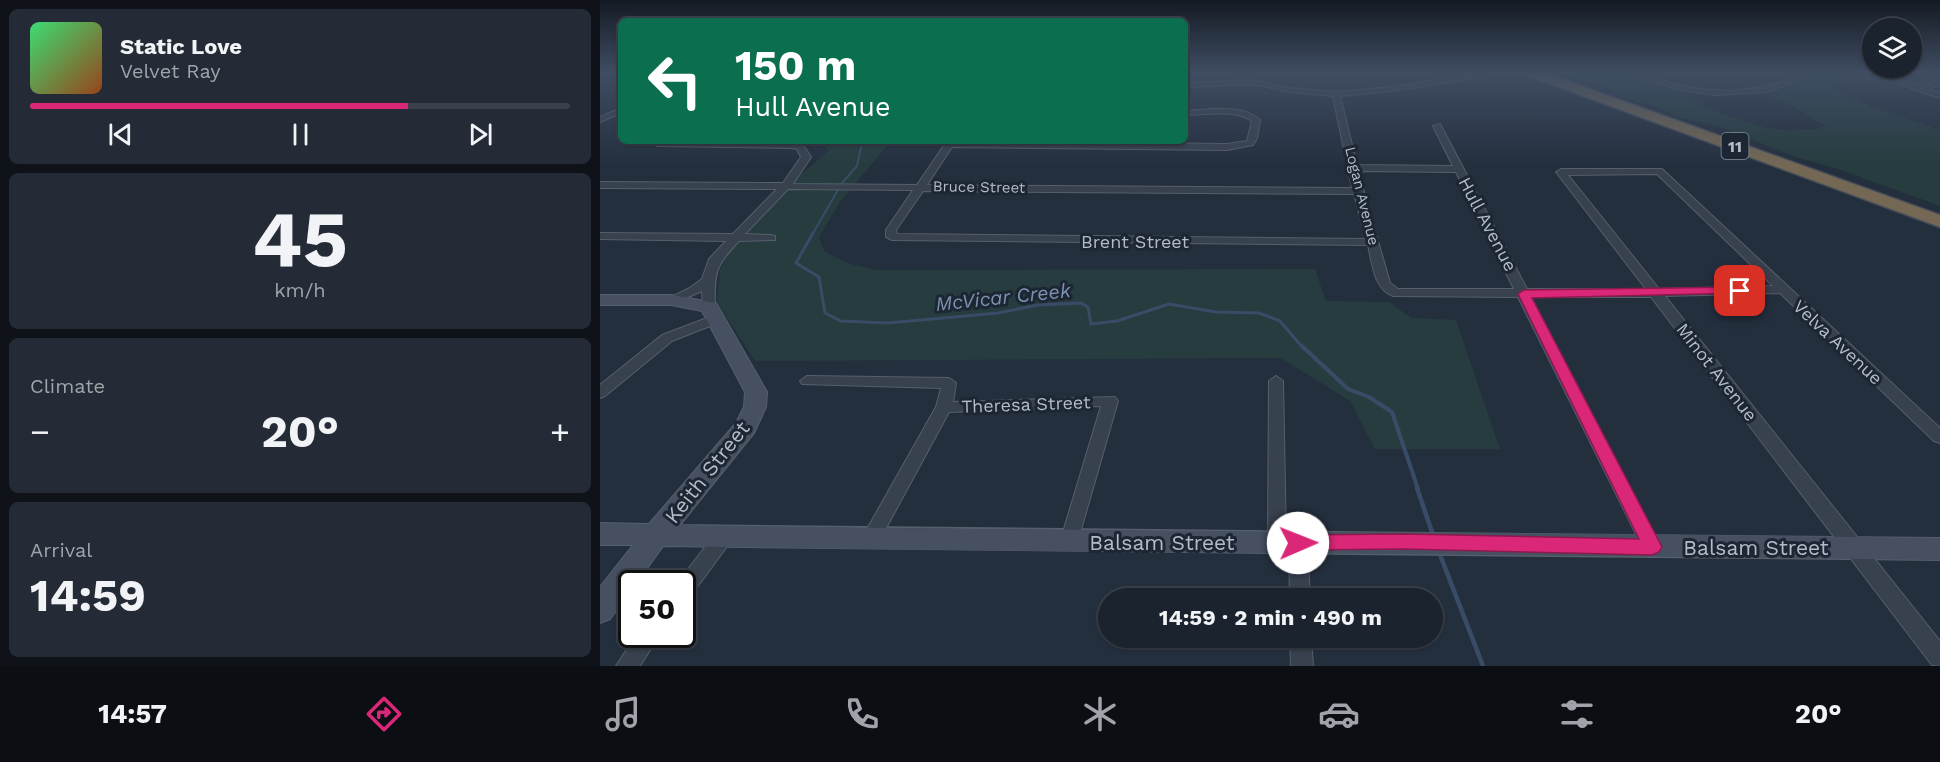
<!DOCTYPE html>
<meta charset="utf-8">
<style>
body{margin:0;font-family:"Work Sans",sans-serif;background:#242b36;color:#f1f3f6;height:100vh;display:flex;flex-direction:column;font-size:22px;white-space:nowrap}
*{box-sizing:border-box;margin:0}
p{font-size:20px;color:#a0a4aa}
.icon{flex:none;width:33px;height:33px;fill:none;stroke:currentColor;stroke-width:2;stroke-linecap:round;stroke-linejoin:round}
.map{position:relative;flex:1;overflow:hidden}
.panel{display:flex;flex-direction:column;gap:9px;padding:9px;background:#0f1319;width:600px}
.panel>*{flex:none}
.banner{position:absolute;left:18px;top:18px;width:570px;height:126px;border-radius:9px;box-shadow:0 2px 4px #0004,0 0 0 2px #39404a;background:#0b6e4f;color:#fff;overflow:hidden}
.buttons{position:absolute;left:1262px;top:18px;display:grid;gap:12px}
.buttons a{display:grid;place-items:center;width:60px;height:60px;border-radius:50%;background:#1b232e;box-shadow:0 2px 4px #0004,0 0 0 2px #39404a;font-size:30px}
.speed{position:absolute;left:18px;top:570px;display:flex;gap:12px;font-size:30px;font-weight:700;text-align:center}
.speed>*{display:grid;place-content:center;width:78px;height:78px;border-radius:50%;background:#1b232e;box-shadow:0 2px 4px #0004,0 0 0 2px #39404a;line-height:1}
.speed .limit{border:3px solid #111;border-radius:9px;background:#fff;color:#111}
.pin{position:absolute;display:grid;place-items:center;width:51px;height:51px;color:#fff;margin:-26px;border-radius:12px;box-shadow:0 3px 9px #0006}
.me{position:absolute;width:66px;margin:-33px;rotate:89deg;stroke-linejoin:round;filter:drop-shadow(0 0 4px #0008)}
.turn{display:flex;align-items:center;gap:21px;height:126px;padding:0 18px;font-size:27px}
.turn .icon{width:78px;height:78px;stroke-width:2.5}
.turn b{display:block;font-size:42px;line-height:51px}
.big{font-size:45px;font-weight:700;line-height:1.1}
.panel .tile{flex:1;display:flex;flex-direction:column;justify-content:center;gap:9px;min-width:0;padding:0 21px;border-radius:9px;background:#242b36}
.panel .dial{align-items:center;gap:0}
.dial b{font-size:78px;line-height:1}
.song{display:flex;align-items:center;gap:18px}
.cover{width:72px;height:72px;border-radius:9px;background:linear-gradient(135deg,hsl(140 70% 55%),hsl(20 70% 35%))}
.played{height:6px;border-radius:3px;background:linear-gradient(90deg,#db2777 70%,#39404a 70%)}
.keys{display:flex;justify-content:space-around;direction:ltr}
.heat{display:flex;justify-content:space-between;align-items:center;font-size:33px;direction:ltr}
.trip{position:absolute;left:498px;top:588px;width:345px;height:60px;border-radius:30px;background:#1b232e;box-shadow:0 2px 4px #0004,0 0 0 2px #39404a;font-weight:700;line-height:60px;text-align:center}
.dock{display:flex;height:96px;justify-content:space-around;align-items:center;background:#0b0e12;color:#a0a4aa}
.dock .icon{width:42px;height:42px}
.dock .selected{color:#db2777}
.dock b{font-size:27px;color:#f1f3f6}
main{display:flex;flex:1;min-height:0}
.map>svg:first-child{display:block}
.green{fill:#263c3f}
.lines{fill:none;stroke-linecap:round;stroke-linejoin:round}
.stream-far4{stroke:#394c67;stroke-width:1.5}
.stream-far3{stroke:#394c67;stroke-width:2}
.stream-far2{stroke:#394c67;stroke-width:3}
.stream-far1{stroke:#394c67;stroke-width:4}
.stream{stroke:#394c67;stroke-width:4.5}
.street-casing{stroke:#565f6c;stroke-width:2}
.secondary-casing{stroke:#565f6c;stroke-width:2}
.highway-casing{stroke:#434c59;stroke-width:3}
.street{fill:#38414e;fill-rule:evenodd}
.secondary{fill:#465061;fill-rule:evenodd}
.highway{fill:#746855;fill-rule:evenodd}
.route{fill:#db2777;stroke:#8e194d;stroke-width:1.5}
.labels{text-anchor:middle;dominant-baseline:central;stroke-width:6;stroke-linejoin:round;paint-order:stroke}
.far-street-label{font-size:15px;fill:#b4bcc9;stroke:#1d2633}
.shield{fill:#1d2633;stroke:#878f9c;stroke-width:1.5}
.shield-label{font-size:16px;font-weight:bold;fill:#b4bcc9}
.street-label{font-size:18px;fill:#b4bcc9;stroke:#1d2633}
.water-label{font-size:20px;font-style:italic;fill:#7c92b1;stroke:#1d2633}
.near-street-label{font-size:21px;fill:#b4bcc9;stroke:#1d2633}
</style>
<main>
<section class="panel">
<div class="tile">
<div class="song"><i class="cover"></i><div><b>Static Love</b><p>Velvet Ray</p></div></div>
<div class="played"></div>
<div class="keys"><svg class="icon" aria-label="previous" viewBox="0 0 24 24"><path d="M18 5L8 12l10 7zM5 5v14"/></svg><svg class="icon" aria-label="pause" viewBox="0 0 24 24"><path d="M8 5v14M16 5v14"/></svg><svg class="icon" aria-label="next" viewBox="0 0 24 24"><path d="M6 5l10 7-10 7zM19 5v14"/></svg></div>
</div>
<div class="tile dial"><b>45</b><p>km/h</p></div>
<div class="tile"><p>Climate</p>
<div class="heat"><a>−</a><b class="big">20°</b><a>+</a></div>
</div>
<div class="tile"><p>Arrival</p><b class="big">14:59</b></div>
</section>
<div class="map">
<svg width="1340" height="666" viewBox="0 0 1340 666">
<rect width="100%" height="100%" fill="#242f3e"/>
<g class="green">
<polygon points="952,72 1012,72 1088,93 1105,108 1165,128 1189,130 1216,129 1225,126 1197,109 1163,93 1181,89 1201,79 1201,74 1282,81 1231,86 1270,106 1340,130 1340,206 1238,169 1195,157 1121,127 1077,117 1060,108 1022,97 1004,86"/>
<polygon points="220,141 291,141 240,202 219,237 224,251 247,263 276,270 715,269 726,301 789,302 811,318 856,320 900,449 775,449 750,401 681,358 155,361 117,302 120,270 138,237 188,185 229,151"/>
</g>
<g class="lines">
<polyline class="stream-far4" points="261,145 262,141"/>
<polyline class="stream-far3" points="212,235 242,183 257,166 262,143"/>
<polyline class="stream-far2" points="213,233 196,263 219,277 225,313 241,321 288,323 398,313 438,305 481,303 488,307 491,324 517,321 569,304 616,312 659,313 680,321 703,348"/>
<polyline class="stream-far1" points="702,346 748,389 769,397 792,412 818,489"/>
<g class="stream">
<polyline points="817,488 833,535"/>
<polyline points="839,552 883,666"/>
</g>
<g class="street-casing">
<g id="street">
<path d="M886,72L889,76L791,91L740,96L757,165L853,166L833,126L840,124L927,289H1046L956,172L961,169H1062L1340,428V443L1334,441L1180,293L1065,296L1340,641V666L1332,665L1051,297H931L1061,547L1059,552L1052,555L1045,552L918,297L793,296C774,289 772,263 768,245L292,240L286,237V230L313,190L188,189L145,234L171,235L175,236V240L139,241C115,266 114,273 115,307L109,311L103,307L102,291L75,303H67L65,300L88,289L102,279L109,259L126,241L0,239V233L133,234L177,189L0,188V182L183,183L201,157L197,149L190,148L57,146L51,141L190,142L203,145L211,157L193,184L317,185L347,141L627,144L647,141L652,121C634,109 605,115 585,115V111C608,110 642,103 660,120L657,138L653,145L627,150L352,147L327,185L752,188L733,96L689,92L653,84L585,87V83L653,80L689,88L736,92L791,87ZM758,171L856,172L914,289H798L790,283ZM1057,174L1173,286L1059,289L968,175ZM323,191L754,194L766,239L297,234L296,230Z"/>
<path d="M1016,72C1038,72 1059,81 1080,85C1117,94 1155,92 1190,79L1193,72H1200L1196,82L1167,92L1115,95L1082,90Z"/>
<path d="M1223,72C1247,72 1272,73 1294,78C1308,81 1316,87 1331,84L1318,72H1326L1340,85L1328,89L1340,93V98L1293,82Z"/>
<polygon points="21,108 21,113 0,122 0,117"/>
<polygon points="115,315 120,316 122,319 120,322 72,341 5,396 0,398 0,385 62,335"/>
<polygon points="207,376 349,378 356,383 353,402 515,397 518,401 476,547 469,550 462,547 460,542 501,406 349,412 278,543 271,546 264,543 262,538 336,407 341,388 202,384 200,381"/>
<polygon points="676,376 683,381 686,542 684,547 677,550 670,547 668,542 669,381"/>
<polygon points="124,529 131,531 133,536 131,541 89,598 82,600 82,584 77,584 117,531"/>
<polygon points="698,535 705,538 707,543 710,598 690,598 689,543 691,538"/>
<polygon points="37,634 60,634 40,666 16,666"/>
<polygon points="690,638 711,638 713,666 691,666"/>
</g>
</g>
<g class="secondary-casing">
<path id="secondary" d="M0,295H71L116,303L167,392L166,407L154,433L80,525C500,532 920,532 1340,538V560C914,554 489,553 63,546L36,584H32V590L10,619L0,623V587L33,545H0V523L49,524L136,423L144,407L145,392L102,311L71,305H0Z"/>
</g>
<g class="highway-casing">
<polygon id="highway" points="924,72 942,72 1340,215 1340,227 926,75"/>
</g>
<use href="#street" class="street"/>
<use href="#secondary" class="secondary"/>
<use href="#highway" class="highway"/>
</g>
<linearGradient id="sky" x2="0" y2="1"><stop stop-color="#141a22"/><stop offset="0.44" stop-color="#3f4d63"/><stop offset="1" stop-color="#3f4d63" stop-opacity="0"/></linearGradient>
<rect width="1340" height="165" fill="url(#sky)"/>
<polygon class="route" points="1140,287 1146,291 1144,293 932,298 1062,547 1059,552 1052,555 804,549 698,550 691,548 689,543 691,537 698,535 804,534 1039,539 918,294 924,290"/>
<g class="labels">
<g class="far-street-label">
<text transform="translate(379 187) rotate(1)">Bruce Street</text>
<text transform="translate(762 196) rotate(76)">Logan Avenue</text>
</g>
<rect class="shield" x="1121.5" y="133" width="27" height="26" rx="4.5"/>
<g class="shield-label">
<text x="1135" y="146">11</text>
</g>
<g class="street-label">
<text transform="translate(888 224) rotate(62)">Hull Avenue</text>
<text x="535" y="241">Brent Street</text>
<text transform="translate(1238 342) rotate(43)">Velva Avenue</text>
<text transform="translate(1117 372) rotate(52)">Minot Avenue</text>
<text transform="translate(426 404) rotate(-2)">Theresa Street</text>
</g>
<g class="water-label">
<text transform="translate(403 297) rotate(-6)">McVicar Creek</text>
</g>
<g class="near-street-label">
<text transform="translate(107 472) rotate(-52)">Keith Street</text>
<text x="562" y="542">Balsam Street</text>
<text x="1156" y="547">Balsam Street</text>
</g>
</g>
</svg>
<div class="buttons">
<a><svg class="icon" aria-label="layers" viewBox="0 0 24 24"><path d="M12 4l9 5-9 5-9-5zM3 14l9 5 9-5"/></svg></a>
</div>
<div class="speed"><div class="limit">50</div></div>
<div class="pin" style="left:1140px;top:291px;background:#d93025"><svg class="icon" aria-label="arrive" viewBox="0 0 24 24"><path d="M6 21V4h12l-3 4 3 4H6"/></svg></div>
<svg class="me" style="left:698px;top:543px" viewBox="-20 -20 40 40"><circle r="19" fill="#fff"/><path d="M0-13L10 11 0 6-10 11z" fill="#db2777"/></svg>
<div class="trip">14:59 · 2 min · 490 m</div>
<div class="banner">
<div class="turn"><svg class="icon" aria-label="left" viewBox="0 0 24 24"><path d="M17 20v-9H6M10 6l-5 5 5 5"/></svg><div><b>150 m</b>Hull Avenue</div></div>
</div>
</div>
</main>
<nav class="dock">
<b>14:57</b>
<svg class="icon selected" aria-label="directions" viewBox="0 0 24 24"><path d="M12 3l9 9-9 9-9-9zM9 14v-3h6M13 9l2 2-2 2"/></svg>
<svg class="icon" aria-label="music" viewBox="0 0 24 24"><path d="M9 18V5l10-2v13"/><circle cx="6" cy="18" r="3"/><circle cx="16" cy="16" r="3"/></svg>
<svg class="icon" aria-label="phone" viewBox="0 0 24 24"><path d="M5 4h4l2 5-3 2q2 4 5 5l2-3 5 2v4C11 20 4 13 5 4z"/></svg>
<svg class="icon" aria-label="climate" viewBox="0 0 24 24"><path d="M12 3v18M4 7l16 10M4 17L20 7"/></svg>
<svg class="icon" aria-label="car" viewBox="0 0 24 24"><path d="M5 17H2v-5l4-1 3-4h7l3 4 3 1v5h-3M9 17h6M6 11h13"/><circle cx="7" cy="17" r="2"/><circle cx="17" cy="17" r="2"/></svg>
<svg class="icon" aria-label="filters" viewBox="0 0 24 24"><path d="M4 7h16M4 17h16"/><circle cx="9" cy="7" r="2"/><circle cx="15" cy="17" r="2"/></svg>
<b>20°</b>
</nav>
